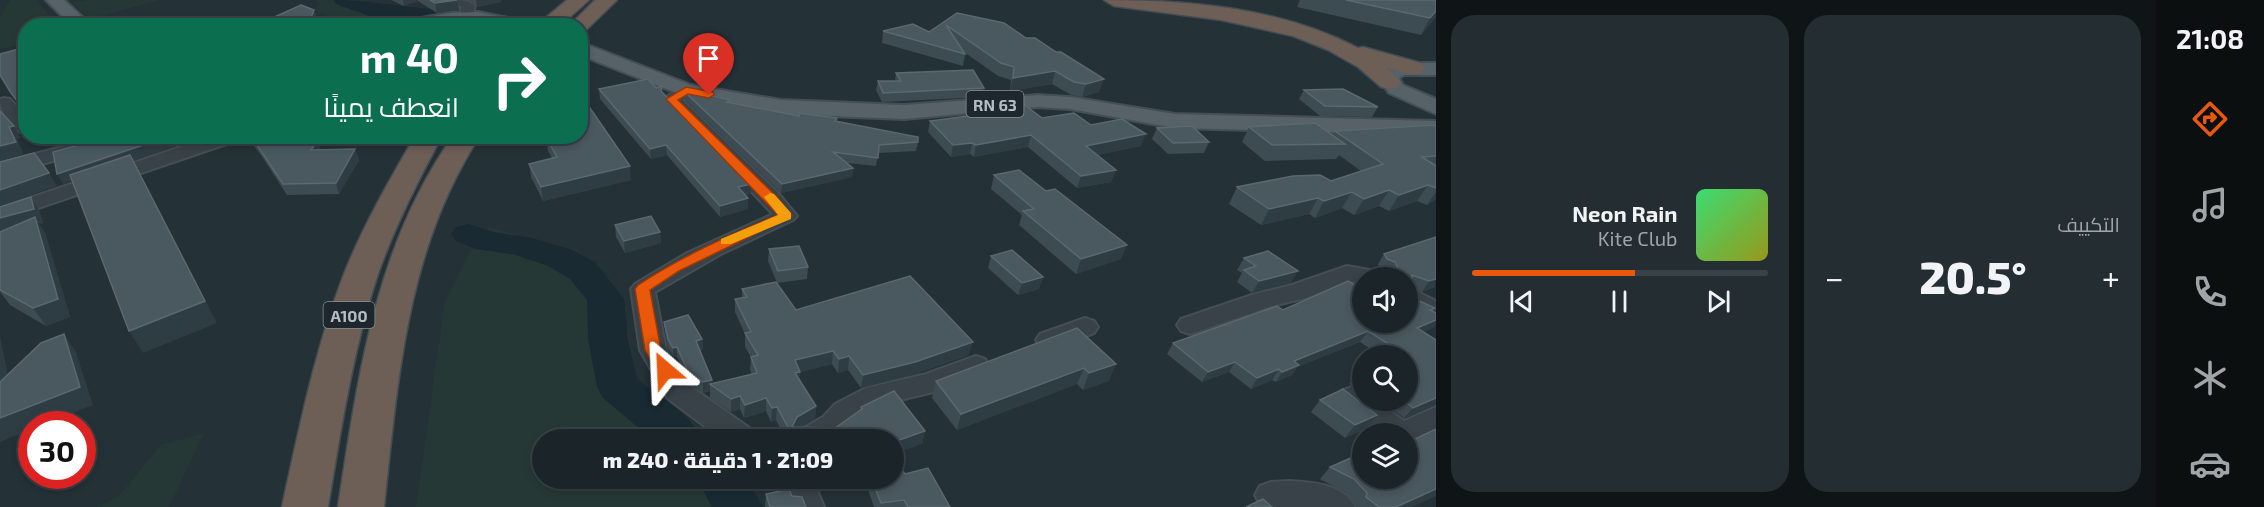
<!DOCTYPE html>
<html lang="ar">
<meta charset="utf-8">
<style>
body{margin:0;font-family:"Exo 2",Cairo,sans-serif;background:#242d31;color:#f1f3f6;direction:rtl;height:100vh;display:flex;flex-direction:column;font-size:22px;white-space:nowrap}
*{box-sizing:border-box;margin:0}
p{font-size:20px;color:#a0a5a8}
.icon{flex:none;width:33px;height:33px;fill:none;stroke:currentColor;stroke-width:2;stroke-linecap:round;stroke-linejoin:round}
.map{position:relative;flex:1;overflow:hidden;direction:ltr}
.details{display:flex;flex-direction:column;gap:15px;padding:15px;background:#0f1417;width:720px}
.details>*{flex:none}
.top-card{position:absolute;left:18px;top:18px;width:570px;height:126px;border-radius:24px;box-shadow:0 3px 9px #0003,0 0 0 2px #394246;direction:rtl;background:#0b6e4f;color:#fff;overflow:hidden}
.tools{position:absolute;left:1352px;top:267px;display:grid;gap:12px}
.tools a{display:grid;place-items:center;width:66px;height:66px;border-radius:50%;background:#1b2529;box-shadow:0 3px 9px #0003,0 0 0 2px #394246;font-size:30px}
.speed{position:absolute;left:18px;top:411px;display:flex;gap:12px;font-size:30px;font-weight:700;text-align:center}
.speed>*{display:grid;place-content:center;width:78px;height:78px;border-radius:50%;background:#1b2529;box-shadow:0 3px 9px #0003,0 0 0 2px #394246;line-height:1}
.speed .limit{border:9px solid #d22;background:#fff;color:#111}
.pin{position:absolute;display:grid;place-items:center;width:51px;height:51px;color:#fff;margin:-62px -26px;border-radius:50% 50% 50% 0;rotate:-45deg;box-shadow:0 0 6px #0007}
.pin .icon{rotate:45deg}
.me{position:absolute;width:66px;margin:-33px;rotate:334deg;stroke-linejoin:round;filter:drop-shadow(0 0 4px #0008)}
.turn{display:flex;align-items:center;gap:21px;height:126px;padding:0 30px;font-size:27px}
.turn .icon{width:78px;height:78px;stroke-width:2.5}
.turn b{display:block;font-size:42px;line-height:51px}
.big{font-size:45px;font-weight:800;line-height:1.1}
.details .tile{flex:1;display:flex;flex-direction:column;justify-content:center;gap:9px;min-width:0;padding:0 21px;border-radius:24px;background:#242d31}
.song{display:flex;align-items:center;gap:18px}
.cover{width:72px;height:72px;border-radius:9px;background:linear-gradient(135deg,hsl(140 70% 55%),hsl(60 70% 35%))}
.played{height:6px;border-radius:3px;background:linear-gradient(90deg,#ea580c 55%,#394246 55%)}
.keys{display:flex;justify-content:space-around;direction:ltr}
.heat{display:flex;justify-content:space-between;align-items:center;font-size:33px;direction:ltr}
.details .tiles{flex:1;display:grid;gap:15px;grid-template-columns:repeat(2,1fr)}
.trip{position:absolute;left:532px;top:429px;width:372px;height:60px;border-radius:30px;background:#1b2529;box-shadow:0 3px 9px #0003,0 0 0 2px #394246;font-weight:800;line-height:60px;text-align:center;direction:rtl}
main{display:flex;flex:1;min-height:0}
.tab-bar{display:flex;flex-direction:column;width:108px;justify-content:space-around;align-items:center;background:#0b0f10;color:#a0a5a8}
.tab-bar .icon{width:42px;height:42px}
.tab-bar .current{color:#ea580c}
.tab-bar b{font-size:27px;color:#f1f3f6}
.map>svg:first-child{display:block}
.green{fill:#263836}
.lines{fill:none;stroke-linecap:round;stroke-linejoin:round}
.river{fill:#192a33;fill-rule:evenodd}
.minor-casing{stroke:#444e54;stroke-width:4}
.major-casing{stroke:#444e54;stroke-width:4}
.highway-casing{stroke:#434d53;stroke-width:3}
.minor{fill:#384248;fill-rule:evenodd}
.major{fill:#566168;fill-rule:evenodd}
.highway{fill:#6d5e56;fill-rule:evenodd}
.wall{fill:#3d4c53}
.shaded-wall{fill:#2e3c43}
.building{fill:#4a5860;stroke:#5a686f;stroke-width:1.5}
.route{fill:#ea580c;stroke:#983908;stroke-width:1.5}
.slow{fill:#f59e0b}
.labels{text-anchor:middle;dominant-baseline:central;stroke-width:6;stroke-linejoin:round;paint-order:stroke}
.shield{fill:#1d272d;stroke:#869097;stroke-width:1.5}
.shield-label{font-size:16px;font-weight:bold;fill:#b3bdc4}
</style>
<main>
<nav class="tab-bar">
<b>21:08</b>
<svg class="icon current" aria-label="directions" viewBox="0 0 24 24"><path d="M12 3l9 9-9 9-9-9zM9 14v-3h6M13 9l2 2-2 2"/></svg>
<svg class="icon" aria-label="music" viewBox="0 0 24 24"><path d="M9 18V5l10-2v13"/><circle cx="6" cy="18" r="3"/><circle cx="16" cy="16" r="3"/></svg>
<svg class="icon" aria-label="phone" viewBox="0 0 24 24"><path d="M5 4h4l2 5-3 2q2 4 5 5l2-3 5 2v4C11 20 4 13 5 4z"/></svg>
<svg class="icon" aria-label="climate" viewBox="0 0 24 24"><path d="M12 3v18M4 7l16 10M4 17L20 7"/></svg>
<svg class="icon" aria-label="car" viewBox="0 0 24 24"><path d="M5 17H2v-5l4-1 3-4h7l3 4 3 1v5h-3M9 17h6M6 11h13"/><circle cx="7" cy="17" r="2"/><circle cx="17" cy="17" r="2"/></svg>
</nav>
<section class="details">
<div class="tiles">
<div class="tile"><p>التكييف</p>
<div class="heat"><a>−</a><b class="big">20.5°</b><a>+</a></div>
</div>
<div class="tile">
<div class="song"><i class="cover"></i><div><b>Neon Rain</b><p>Kite Club</p></div></div>
<div class="played"></div>
<div class="keys"><svg class="icon" aria-label="previous" viewBox="0 0 24 24"><path d="M18 5L8 12l10 7zM5 5v14"/></svg><svg class="icon" aria-label="pause" viewBox="0 0 24 24"><path d="M8 5v14M16 5v14"/></svg><svg class="icon" aria-label="next" viewBox="0 0 24 24"><path d="M6 5l10 7-10 7zM19 5v14"/></svg></div>
</div>
</div>
</section>
<div class="map">
<svg width="1436" height="507" viewBox="0 0 1436 507">
<rect width="100%" height="100%" fill="#243137"/>
<g class="green">
<polygon points="10,0 36,0 58,25 26,26 25,45 0,49 0,18"/>
<polygon points="88,0 160,0 90,19 71,3"/>
<polygon points="315,0 336,0 378,15 407,14 426,19 392,25 359,25 328,20 327,15 315,11 319,3"/>
<path d="M488,227C544,243 608,258 626,323C631,340 632,360 635,378L715,439L543,440V478L746,479L759,507H416L445,301L468,256Z"/>
<polygon points="204,433 169,507 96,507 119,496 161,445"/>
</g>
<g class="lines">
<g class="river">
<path d="M333,0C365,0 396,6 429,9L437,10L441,26H419V21L372,17L336,4Z"/>
<path d="M468,224L494,232L532,238L572,250L596,263L624,299L628,339L637,379C661,397 689,412 703,440H653L603,398L597,387L588,339L587,300L570,279L548,266L516,255L476,249L456,241L451,234L456,227Z"/>
<polygon points="696,478 746,478 763,507 712,507"/>
</g>
<g class="minor-casing">
<g id="minor">
<path d="M451,0C460,0 469,0 475,6L471,20H461V7Z"/>
<polygon points="686,85 694,90 682,100 779,194 797,216 793,220 721,254 655,292 666,350 687,384 755,432 759,440 723,440 667,398 640,350 631,289 635,284 687,253 773,214 663,99"/>
<path d="M4,98L10,99L26,117V134C12,131 0,112 0,99Z"/>
<polygon points="104,136 136,136 133,140 0,175 0,163"/>
<polygon points="213,136 241,136 238,140 0,221 0,208"/>
<polygon points="1347,266 1386,273 1389,278 1362,278 1362,283 1349,281 1306,298 1272,306 1190,334 1181,331 1177,325 1181,319 1258,293 1292,285"/>
<polygon points="1407,287 1436,301 1436,320 1407,306"/>
<polygon points="1085,318 1094,321 1098,327 1094,333 1049,349 1040,346 1036,340 1040,334"/>
<polygon points="976,356 985,359 989,366 985,373 929,393 883,404 855,420 843,433 832,440 793,440 797,432 823,417 835,404 866,388 926,374"/>
<polygon points="1351,387 1362,391 1362,400 1375,400 1404,421 1436,407 1436,431 1407,444 1407,434 1379,434 1341,405 1337,398 1341,391"/>
<polygon points="776,478 812,478 824,507 792,507 788,495"/>
<path d="M1289,481C1311,482 1344,484 1355,507H1267L1260,504L1255,495L1260,486L1271,482Z"/>
</g>
</g>
<g class="major-casing">
<g id="major">
<polygon points="46,0 64,0 92,26 72,26"/>
<polygon points="478,12 529,22 532,26 464,23 395,26 398,22 450,13"/>
<polygon points="580,42 691,85 781,100 904,105 1038,95 1070,97 1175,114 1436,121 1436,135 1175,128 1070,109 1038,107 904,119 781,114 679,94 580,55"/>
<polygon points="1400,63 1436,63 1436,75 1404,75 1399,78 1403,85 1436,99 1436,114 1389,93 1377,76 1380,72"/>
</g>
</g>
<g class="highway-casing">
<g id="highway">
<polygon points="567,0 589,0 560,26 536,26"/>
<polygon points="595,0 617,0 586,30 580,32 580,26 569,26"/>
<path d="M1104,0C1189,0 1282,8 1358,48L1363,47L1421,63L1425,68L1421,73L1413,75L1387,68L1401,82L1397,87L1389,89L1381,87L1358,67L1328,50L1293,36L1221,20L1114,6Z"/>
<path d="M415,136H442C418,181 395,226 378,274C353,349 341,429 328,507H282C299,429 315,349 344,274C363,226 389,181 415,136Z"/>
<path d="M453,136H480C407,247 398,378 384,507H338C358,377 375,246 453,136Z"/>
</g>
</g>
<use href="#minor" class="minor"/>
<use href="#major" class="major"/>
<use href="#highway" class="highway"/>
</g>
<g class="wall">
<polygon points="391,0 456,0 459,10 437,13 418,1 404,6"/>
<polygon points="469,0 501,0 501,2 477,7"/>
<polygon points="1300,0 1436,0 1436,17 1421,35 1297,7"/>
<polygon points="957,13 1004,23 1099,92 1082,97 1071,95 1052,84 1010,91 1011,80 998,76 964,52 965,54 963,66 882,43 883,31 929,32"/>
<polygon points="316,14 312,26 264,26 263,22"/>
<polygon points="26,47 26,114 17,103 0,75"/>
<polygon points="896,73 984,88 982,97 882,102 876,90 878,81 895,81"/>
<polygon points="656,88 663,93 751,184 751,194 745,195 748,198 748,209 720,217 667,155 651,159 600,99 599,89"/>
<polygon points="1304,90 1378,107 1372,117 1320,116 1299,99"/>
<polygon points="685,92 730,103 799,116 836,121 918,142 916,151 878,153 876,166 847,163 853,168 852,177 781,193 685,100"/>
<polygon points="1014,100 1042,118 1091,125 1141,146 1097,155 1116,170 1111,182 1077,188 1028,147 974,157 970,154 951,157 928,132 930,121 1012,110"/>
<polygon points="1436,125 1436,199 1427,205 1417,201 1389,211 1379,206 1354,215 1342,208 1315,218 1309,214 1261,225 1229,204 1237,187 1331,181 1361,171 1339,155 1336,159 1265,161 1242,142 1249,127 1333,135 1335,131"/>
<polygon points="1157,128 1209,142 1204,153 1168,154 1152,139"/>
<polygon points="246,136 281,136 285,141 321,150 355,149 359,160 339,194 287,195 261,155"/>
<polygon points="546,137 631,180 543,201 531,177 529,164 552,158 548,151"/>
<polygon points="994,175 1046,191 1121,259 1076,274 1019,225 1022,215 991,189"/>
<polygon points="31,197 39,210 43,223 39,224 45,233 70,317 46,326 10,305 0,292"/>
<polygon points="615,225 660,232 661,243 625,253 616,237"/>
<polygon points="1436,237 1435,287 1422,292 1412,288 1410,292 1413,298 1435,308 1433,311 1435,327 1423,332 1436,340 1436,406 1435,405 1404,418 1380,400 1407,400 1407,356 1381,356 1360,342 1297,367 1292,375 1276,382 1272,380 1251,389 1229,372 1202,382 1167,354 1173,343 1283,310 1362,289 1390,275 1388,272 1380,270 1378,264 1384,254"/>
<polygon points="769,249 808,267 807,279 777,283 768,261"/>
<polygon points="991,256 1043,277 1039,289 1018,295 988,268"/>
<polygon points="1244,258 1291,283 1252,293 1237,282 1242,273 1237,270"/>
<polygon points="742,289 796,310 969,355 912,375 861,388 848,370 838,373 832,364 800,372 799,380 816,406 815,419 801,427 835,428 860,410 861,407 925,431 922,444 894,440 786,440 776,420 771,422 766,411 744,418 740,409 731,412 710,398 710,391 703,393 689,382 677,357 674,358 668,349 665,332 664,322 702,339 703,350 700,350 712,384 752,375 750,370 751,357 745,347 745,334 735,312 735,299 742,298"/>
<polygon points="1077,328 1109,381 1083,390 1077,384 957,430 932,398 936,381"/>
<polygon points="1362,371 1362,389 1349,384 1357,373"/>
<polygon points="1320,400 1367,428 1345,438 1311,412"/>
<polygon points="1330,467 1412,507 1356,507 1357,506 1345,492 1320,479"/>
<polygon points="905,474 950,507 874,507 864,478 894,478"/>
<polygon points="814,478 855,478 820,492"/>
<polygon points="766,494 792,496 806,507 765,507"/>
</g>
<g class="shaded-wall">
<polygon points="403,0 418,0 418,1 404,6"/>
<polygon points="457,0 459,10 437,13 435,3"/>
<polygon points="476,0 501,0 501,2 477,7"/>
<polygon points="314,10 316,14 312,26 308,26"/>
<polygon points="1436,11 1436,17 1421,35 1430,18"/>
<polygon points="1055,71 1052,84 1010,91 1013,78"/>
<polygon points="1104,79 1099,92 1082,97 1086,84"/>
<polygon points="14,126 21,138 17,139 24,155 0,161 0,146 9,127"/>
<polygon points="1146,134 1141,146 1082,158 1086,146"/>
<polygon points="1031,135 1028,147 974,157 976,145"/>
<polygon points="50,136 87,136 87,138 56,146"/>
<polygon points="170,136 205,136 133,161 217,323 143,353 129,331 133,161 63,184 57,174"/>
<polygon points="318,140 321,150 311,150"/>
<polygon points="972,143 970,154 951,157 953,145"/>
<polygon points="666,145 667,155 651,159 650,149"/>
<polygon points="355,149 359,160 339,194 336,183"/>
<polygon points="630,166 631,180 543,201 541,187"/>
<polygon points="853,168 852,177 781,193 782,184"/>
<polygon points="1116,170 1111,182 1077,188 1081,176"/>
<polygon points="49,173 57,186 0,206 0,190"/>
<polygon points="751,184 751,194 737,197 738,187"/>
<polygon points="1428,185 1417,201 1389,211 1399,195"/>
<polygon points="1389,190 1379,206 1354,215 1364,199"/>
<polygon points="1352,192 1342,208 1315,218 1324,201"/>
<polygon points="1436,192 1436,199 1427,205"/>
<polygon points="31,197 39,210 43,223 39,224 45,233 70,317 46,326 33,308 0,234 0,218"/>
<polygon points="748,198 748,209 720,217 720,206"/>
<polygon points="1318,198 1309,214 1261,225 1269,209"/>
<polygon points="660,232 661,243 625,253 624,241"/>
<polygon points="1127,245 1121,259 1076,274 1081,259"/>
<polygon points="1298,271 1291,283 1252,293 1259,281"/>
<polygon points="1436,275 1435,287 1422,292 1429,281"/>
<polygon points="1043,277 1039,289 1018,295 1022,283"/>
<polygon points="1436,320 1436,325 1435,327 1409,339 1417,328"/>
<polygon points="1368,331 1360,342 1297,367 1292,375 1276,382 1282,372 1294,361"/>
<polygon points="64,334 76,352 93,405 44,424 32,424 32,429 0,442 0,418"/>
<polygon points="0,335 9,381 0,385"/>
<polygon points="702,339 703,350 696,351 696,341"/>
<polygon points="973,342 969,355 912,375 861,388 863,375"/>
<polygon points="677,347 677,357 674,358 673,348"/>
<polygon points="833,351 832,364 800,372 799,385 794,386 795,360"/>
<polygon points="849,356 848,370 838,373 839,359"/>
<polygon points="1235,362 1229,372 1202,382 1208,372"/>
<polygon points="1116,364 1109,381 1083,390 1089,373"/>
<polygon points="1084,368 1077,384 957,430 961,414"/>
<polygon points="1279,369 1272,380 1251,389 1257,378"/>
<polygon points="712,380 712,386 710,384 710,391 703,393 703,382"/>
<polygon points="740,396 740,409 731,412 731,399"/>
<polygon points="766,398 766,411 744,418 745,405"/>
<polygon points="1436,398 1436,404 1435,405 1404,418 1413,408"/>
<polygon points="816,406 815,419 796,430 792,427 797,417"/>
<polygon points="777,407 776,420 771,422 772,408"/>
<polygon points="1377,415 1367,428 1345,438 1355,425"/>
<polygon points="925,431 922,444 894,454 894,442"/>
<polygon points="822,478 855,478 820,492"/>
<polygon points="1436,489 1436,496 1412,507 1396,507"/>
</g>
<g class="building">
<polygon points="430,0 457,0 435,3"/>
<polygon points="1346,0 1436,0 1436,11 1430,18"/>
<polygon points="301,5 314,10 308,26 263,22"/>
<polygon points="957,13 1004,23 1026,38 1035,38 1056,52 1061,52 1104,79 1086,84 1074,82 1055,71 1013,78 1014,67 1001,63 946,25 965,54 883,31 913,24 929,32"/>
<polygon points="384,24 399,24 404,26 383,26"/>
<polygon points="26,47 26,106 22,107 11,93 0,75 0,54"/>
<polygon points="973,70 984,88 883,93 878,81 901,81 896,73"/>
<polygon points="648,79 656,88 662,86 661,91 751,184 738,187 748,198 720,206 666,145 650,149 599,89"/>
<polygon points="1343,89 1378,107 1325,106 1304,90"/>
<polygon points="688,90 730,100 727,102 799,116 799,113 837,118 835,121 918,137 918,142 879,145 878,158 833,152 853,168 782,184 685,92"/>
<polygon points="581,95 630,166 541,187 529,164 557,157 546,137 580,136"/>
<polygon points="1014,100 1018,100 1042,118 1074,113 1091,125 1122,119 1146,134 1086,146 1116,170 1081,176 1031,135 976,145 972,143 953,145 930,121 1015,110"/>
<polygon points="0,111 14,126 9,127 16,142 0,146"/>
<polygon points="1315,123 1345,144 1272,145 1249,127"/>
<polygon points="1436,125 1436,156 1422,157 1436,166 1436,188 1428,185 1399,195 1389,190 1364,199 1352,192 1324,201 1318,198 1269,209 1237,187 1293,176 1320,175 1331,181 1383,164 1335,131"/>
<polygon points="1192,126 1209,142 1173,143 1157,128"/>
<polygon points="112,136 170,136 57,174 53,152"/>
<polygon points="250,136 281,136 285,141 318,140 311,150 355,149 336,183 283,184 257,145"/>
<polygon points="34,153 49,173 0,190 0,162"/>
<polygon points="130,155 205,301 129,331 70,175"/>
<polygon points="1019,170 1046,191 1055,189 1127,245 1081,259 1023,211 1034,209 994,175"/>
<polygon points="31,197 34,209 0,218 0,207"/>
<polygon points="651,216 660,232 624,241 615,225"/>
<polygon points="35,217 58,299 33,308 0,290 0,232"/>
<polygon points="1436,237 1436,279 1429,281 1412,275 1412,288 1408,290 1413,298 1435,308 1430,310 1436,313 1436,320 1417,328 1436,340 1436,398 1413,408 1403,400 1407,400 1407,356 1386,356 1398,350 1368,331 1294,361 1299,365 1282,372 1279,369 1257,378 1235,362 1208,372 1173,343 1277,306 1283,310 1348,281 1362,289 1362,322 1407,322 1407,278 1385,278 1396,272 1393,270 1398,268 1395,262 1387,259 1384,254"/>
<polygon points="799,246 808,267 778,271 769,249"/>
<polygon points="1012,250 1043,277 1022,283 991,256"/>
<polygon points="1268,251 1298,271 1259,281 1244,270 1256,266 1244,258"/>
<polygon points="910,276 973,342 915,362 863,375 849,356 839,359 833,351 795,360 800,372 795,373 816,406 797,417 792,427 835,428 862,409 861,407 894,391 925,431 894,442 894,440 795,440 777,407 772,408 766,398 745,405 740,396 731,399 710,384 757,373 751,357 758,355 745,333 751,332 735,299 747,297 742,289 776,282 796,310"/>
<polygon points="688,315 702,339 696,341 712,380 703,382 688,372 677,347 673,348 668,339 664,322"/>
<polygon points="1077,328 1116,364 1089,373 1084,368 961,414 936,381"/>
<polygon points="64,334 80,387 0,418 0,382 41,343"/>
<polygon points="1343,389 1377,415 1355,425 1320,400"/>
<polygon points="1436,429 1436,489 1396,507 1379,507 1366,497 1367,493 1354,479 1330,467 1362,453 1362,478 1407,478 1407,443"/>
<polygon points="894,459 905,474 928,468 950,507 908,507 904,500 881,503 871,478 894,478"/>
<polygon points="789,489 792,496 802,497 806,507 770,507 766,494"/>
<polygon points="1263,499 1272,507 1246,507"/>
</g>
<path class="route" d="M686,87L713,92L714,95L709,98L688,94L678,100L776,196L792,216L679,271L650,290L661,350L673,370L665,376L659,375L645,350L635,289L638,285C682,256 729,235 778,215L666,99Z"/>
<polygon class="slow" points="770,193 774,194 791,213 791,219 731,244 721,244 721,239 778,215 764,197"/>
<g class="labels">
<g class="shield">
<rect x="966.5" y="91" width="57" height="26" rx="4.5"/>
<rect x="323.5" y="302" width="51" height="26" rx="4.5"/>
</g>
<g class="shield-label">
<text x="995" y="104">RN 63</text>
<text x="349" y="315">A100</text>
</g>
</g>
</svg>
<div class="tools">
<a><svg class="icon" aria-label="sound" viewBox="0 0 24 24"><path d="M4 9h4l5-4v14l-5-4H4zM17 9q2 3 0 6"/></svg></a>
<a><svg class="icon" aria-label="search" viewBox="0 0 24 24"><circle cx="10" cy="10" r="6"/><path d="M15 15l6 6"/></svg></a>
<a><svg class="icon" aria-label="layers" viewBox="0 0 24 24"><path d="M12 4l9 5-9 5-9-5zM3 14l9 5 9-5"/></svg></a>
</div>
<div class="speed"><div class="limit">30</div></div>
<div class="pin" style="left:709px;top:95px;background:#d93025"><svg class="icon" aria-label="arrive" viewBox="0 0 24 24"><path d="M6 21V4h12l-3 4 3 4H6"/></svg></div>
<svg class="me" style="left:665px;top:370px" viewBox="-20 -20 40 40"><path d="M0-17L14 15 0 8-14 15z" fill="#ea580c" stroke="#fff" stroke-width="4"/></svg>
<div class="trip">21:09 · 1 دقيقة · 240 m</div>
<div class="top-card">
<div class="turn"><svg class="icon" aria-label="right" viewBox="0 0 24 24"><path d="M7 20v-9h11M14 6l5 5-5 5"/></svg><div><b>40 m</b>انعطف يمينًا</div></div>
</div>
</div>
</main>
